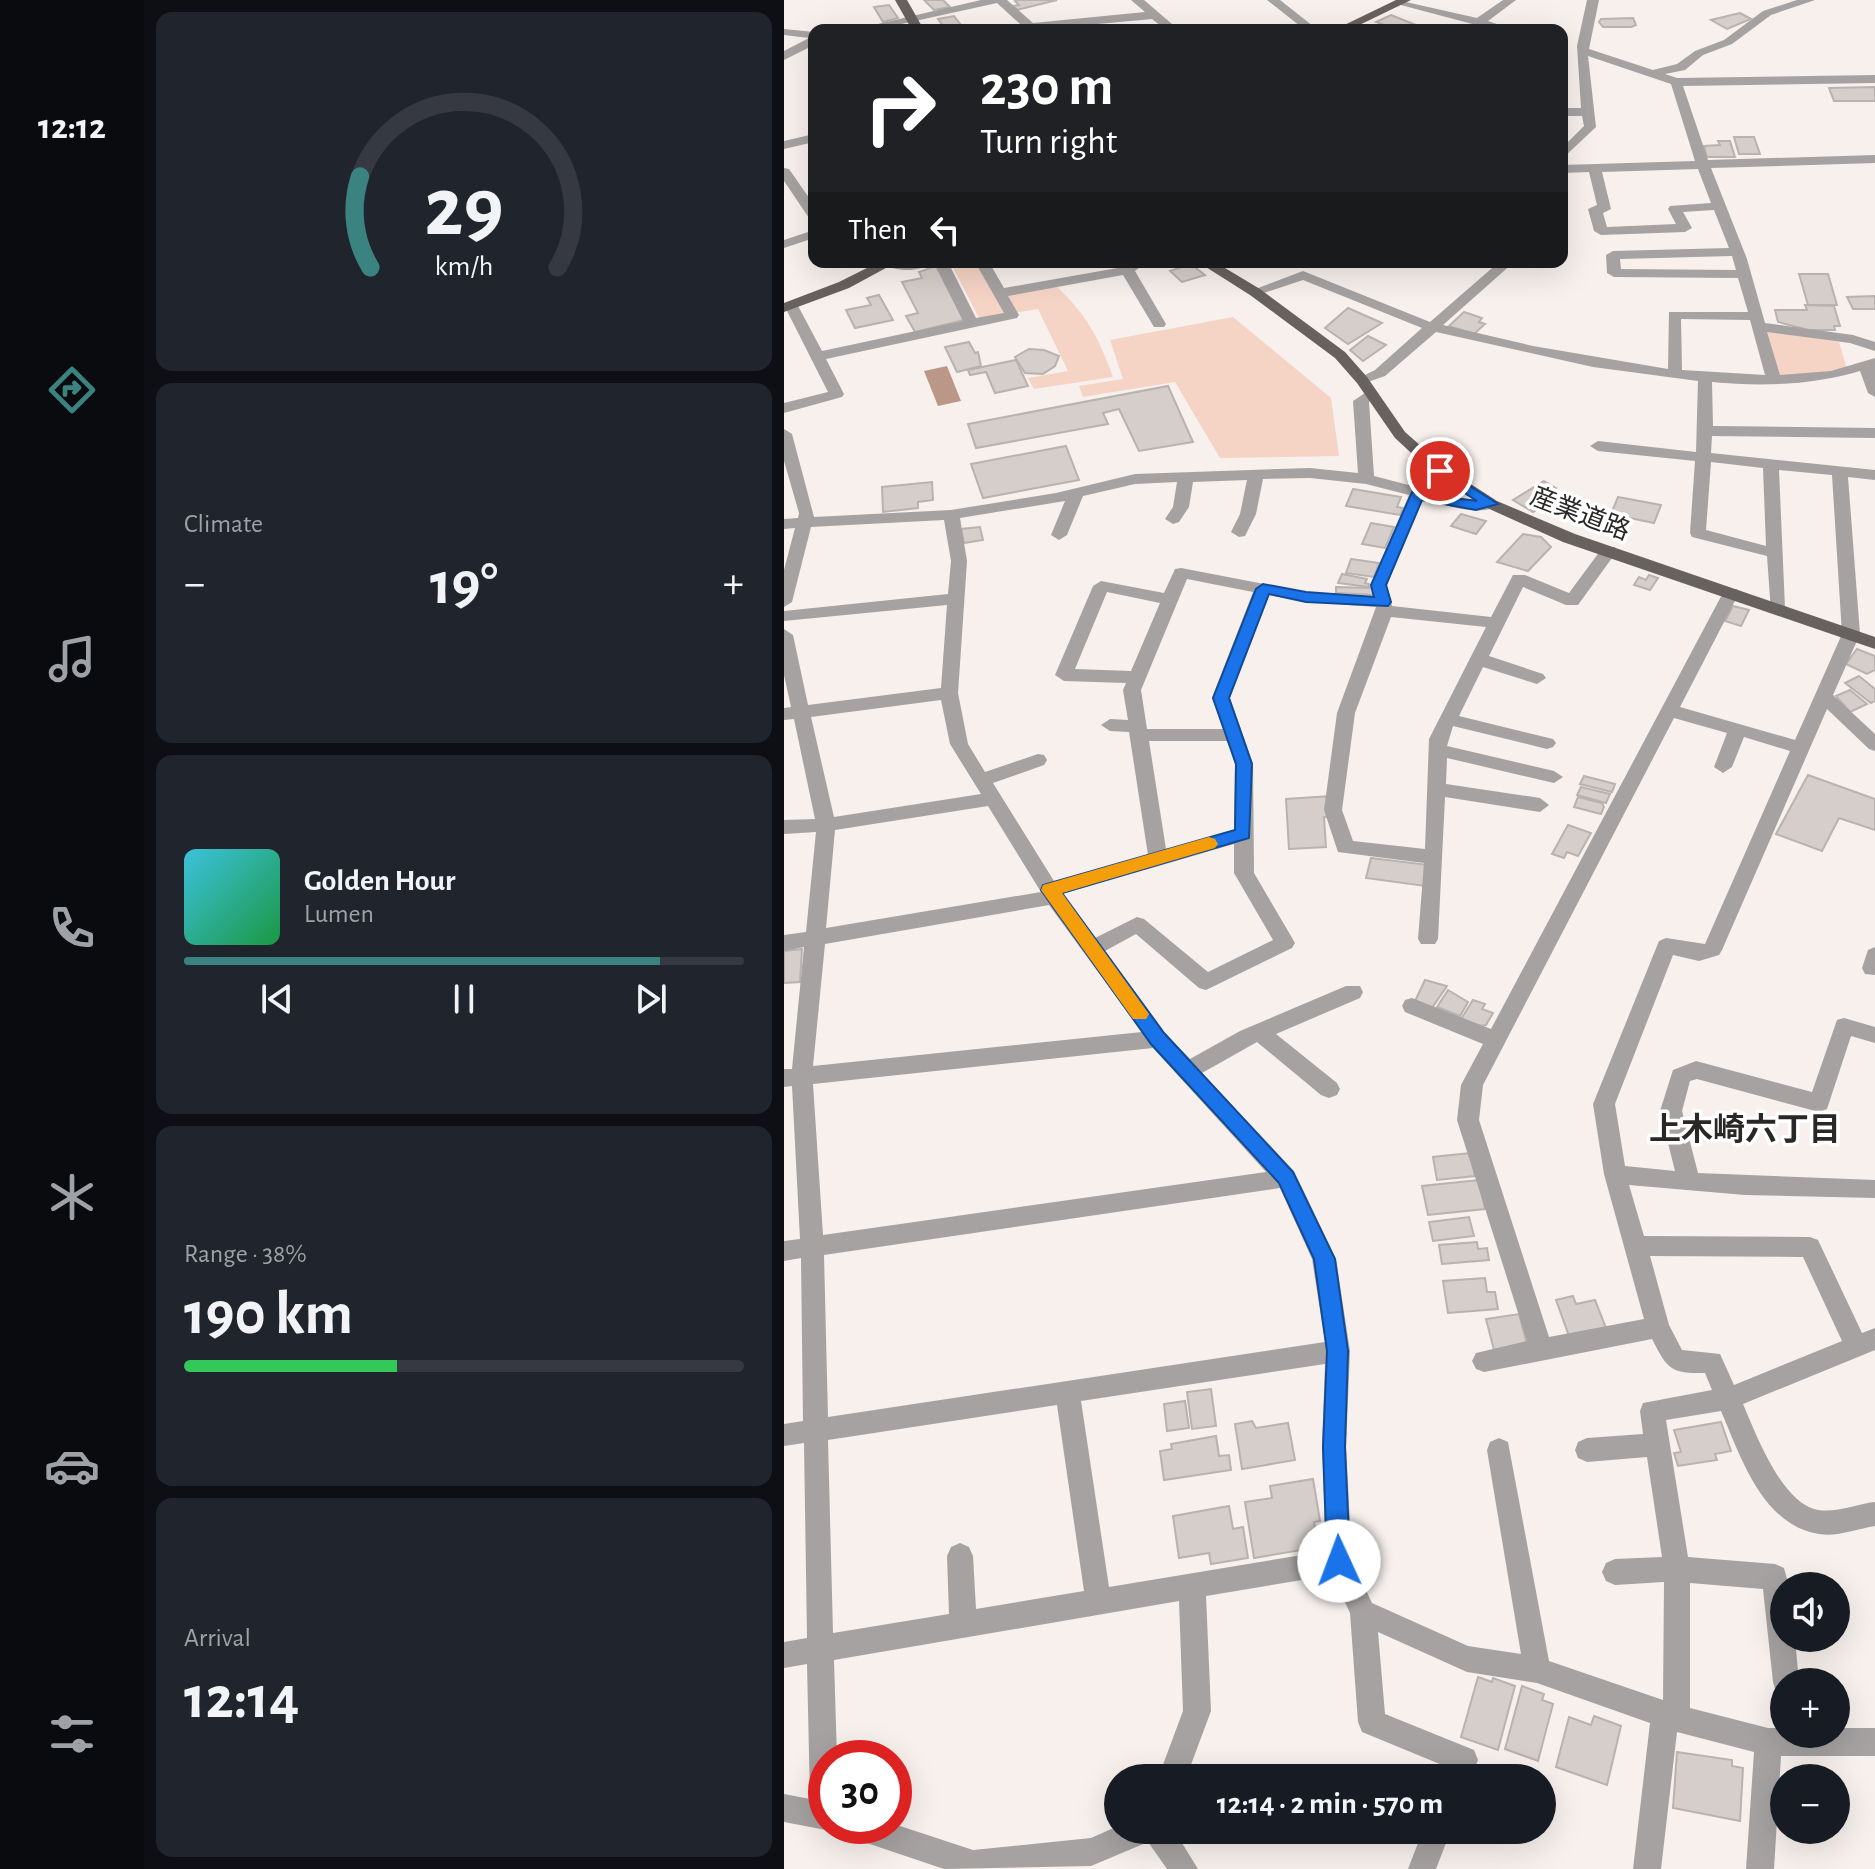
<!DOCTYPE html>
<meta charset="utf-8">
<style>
body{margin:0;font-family:"Alegreya Sans","Noto Sans JP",sans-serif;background:#20242c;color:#f1f3f6;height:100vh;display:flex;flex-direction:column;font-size:30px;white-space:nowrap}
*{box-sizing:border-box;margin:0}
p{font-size:26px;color:#9ea1a6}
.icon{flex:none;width:44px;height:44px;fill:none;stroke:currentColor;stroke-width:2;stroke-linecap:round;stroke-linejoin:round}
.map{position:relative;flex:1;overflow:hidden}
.sheet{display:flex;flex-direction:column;gap:12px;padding:12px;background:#0d0f14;width:640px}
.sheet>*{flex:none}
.guide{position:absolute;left:24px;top:24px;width:760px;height:244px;border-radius:16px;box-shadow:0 8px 32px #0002;background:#202124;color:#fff;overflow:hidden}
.fabs{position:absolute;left:986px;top:1572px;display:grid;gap:16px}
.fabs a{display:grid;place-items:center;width:80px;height:80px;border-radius:50%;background:#171b24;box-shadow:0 8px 32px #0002;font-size:40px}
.speed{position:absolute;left:24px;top:1740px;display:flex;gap:16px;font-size:40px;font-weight:700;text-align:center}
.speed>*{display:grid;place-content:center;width:104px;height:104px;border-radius:50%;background:#171b24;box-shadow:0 8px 32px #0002;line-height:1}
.speed .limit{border:12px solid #d22;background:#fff;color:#111}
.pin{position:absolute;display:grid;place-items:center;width:68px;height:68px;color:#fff;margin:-34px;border:4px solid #fff;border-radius:50%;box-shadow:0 2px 8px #0007}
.me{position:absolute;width:88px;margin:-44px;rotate:358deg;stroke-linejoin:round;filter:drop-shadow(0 0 6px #0008)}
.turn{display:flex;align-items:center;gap:28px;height:168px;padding:0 40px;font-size:36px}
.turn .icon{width:104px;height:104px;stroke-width:2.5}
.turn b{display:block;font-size:56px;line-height:68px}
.then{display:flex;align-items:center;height:76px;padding:0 40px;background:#0003;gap:16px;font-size:30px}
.big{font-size:60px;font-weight:600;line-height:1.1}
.sheet .tile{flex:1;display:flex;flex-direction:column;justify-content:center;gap:12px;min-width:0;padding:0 28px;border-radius:16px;background:#20242c}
.sheet .dial{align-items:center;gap:0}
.dial svg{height:208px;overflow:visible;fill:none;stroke:#363941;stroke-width:7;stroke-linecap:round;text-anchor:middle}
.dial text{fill:#f1f3f6;stroke:none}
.song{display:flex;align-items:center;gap:24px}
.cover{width:96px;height:96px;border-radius:12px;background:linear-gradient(135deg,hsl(190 70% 55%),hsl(140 70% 35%))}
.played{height:8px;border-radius:4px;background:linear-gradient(90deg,#3a8381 85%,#363941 85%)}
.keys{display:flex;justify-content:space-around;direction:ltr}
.heat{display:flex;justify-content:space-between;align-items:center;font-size:44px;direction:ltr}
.charge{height:12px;border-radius:6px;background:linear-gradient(90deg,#34c759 38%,#363941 0)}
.trip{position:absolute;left:320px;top:1764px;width:452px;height:80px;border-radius:40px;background:#171b24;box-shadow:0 8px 32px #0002;font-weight:600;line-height:80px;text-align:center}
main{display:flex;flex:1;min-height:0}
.tab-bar{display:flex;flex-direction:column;width:144px;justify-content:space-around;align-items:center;background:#090b0e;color:#9ea1a6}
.tab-bar .icon{width:56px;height:56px}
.tab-bar .selected{color:#3a8381}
.tab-bar b{font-size:36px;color:#f1f3f6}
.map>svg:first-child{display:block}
.green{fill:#f5d4c6}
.water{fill:#bb9788}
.building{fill:#d5cecb;stroke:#b9b2af;stroke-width:2}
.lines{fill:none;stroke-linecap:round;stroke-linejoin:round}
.minor{fill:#a5a2a1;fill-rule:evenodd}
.major{fill:#67615f;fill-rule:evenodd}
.route{fill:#1a73e8;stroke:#114b97;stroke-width:2}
.slow{fill:#f59e0b}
.labels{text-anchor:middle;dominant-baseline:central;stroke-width:7;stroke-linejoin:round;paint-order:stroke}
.far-street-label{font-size:26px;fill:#2a2827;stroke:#fff}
.neighbourhood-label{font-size:32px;font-weight:bold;fill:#2a2827;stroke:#fff}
</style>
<main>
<nav class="tab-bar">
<b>12:12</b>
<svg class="icon selected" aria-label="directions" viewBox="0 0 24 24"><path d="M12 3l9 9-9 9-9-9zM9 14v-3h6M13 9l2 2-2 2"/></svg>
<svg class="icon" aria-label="music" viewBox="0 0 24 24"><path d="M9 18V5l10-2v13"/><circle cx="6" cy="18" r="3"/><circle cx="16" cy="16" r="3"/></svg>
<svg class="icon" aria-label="phone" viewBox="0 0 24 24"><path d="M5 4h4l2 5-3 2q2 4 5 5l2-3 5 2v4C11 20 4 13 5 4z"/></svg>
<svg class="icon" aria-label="climate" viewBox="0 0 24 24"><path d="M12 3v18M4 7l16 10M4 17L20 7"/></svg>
<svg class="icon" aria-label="car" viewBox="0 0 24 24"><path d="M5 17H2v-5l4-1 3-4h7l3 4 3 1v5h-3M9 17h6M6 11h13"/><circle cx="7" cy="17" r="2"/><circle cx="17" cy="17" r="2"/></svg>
<svg class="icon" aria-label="filters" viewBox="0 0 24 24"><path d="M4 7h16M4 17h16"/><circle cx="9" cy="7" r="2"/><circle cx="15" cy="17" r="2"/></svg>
</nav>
<section class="sheet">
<div class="tile dial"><svg viewBox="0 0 100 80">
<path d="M14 69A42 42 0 1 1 86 69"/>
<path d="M14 69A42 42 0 0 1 10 34" stroke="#3a8381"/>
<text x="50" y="56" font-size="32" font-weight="700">29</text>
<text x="50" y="72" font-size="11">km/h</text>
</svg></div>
<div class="tile"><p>Climate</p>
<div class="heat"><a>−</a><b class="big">19°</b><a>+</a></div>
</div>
<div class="tile">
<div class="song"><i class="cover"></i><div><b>Golden Hour</b><p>Lumen</p></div></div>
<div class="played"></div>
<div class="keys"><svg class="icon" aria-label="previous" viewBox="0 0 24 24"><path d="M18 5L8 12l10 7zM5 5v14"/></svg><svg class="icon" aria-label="pause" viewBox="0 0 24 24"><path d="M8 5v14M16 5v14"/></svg><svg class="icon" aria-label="next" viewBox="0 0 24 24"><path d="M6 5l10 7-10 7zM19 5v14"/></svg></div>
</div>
<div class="tile"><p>Range · 38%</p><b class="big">190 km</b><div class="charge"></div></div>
<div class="tile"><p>Arrival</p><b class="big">12:14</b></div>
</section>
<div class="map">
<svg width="1091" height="1869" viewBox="0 0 1091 1869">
<rect width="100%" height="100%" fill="#f7f0ed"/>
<g class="green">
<polygon points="166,262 194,262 222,315 196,320"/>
<path d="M271,285C303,315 314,336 329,377L250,389L244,378L284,371L254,309L230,313L221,296Z"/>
<polygon points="449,317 547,398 555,456 436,458 391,382 299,397 295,386 339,379 326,340"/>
<polygon points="982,331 1055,342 1063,369 999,378 992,374"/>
</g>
<polygon class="water" points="163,366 177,401 154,406 140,371"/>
<g class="building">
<polygon points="140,0 159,0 166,7 150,10"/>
<polygon points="273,0 233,10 229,6 235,5 231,1 234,0"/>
<polygon points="105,5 114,18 99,22 90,7"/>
<polygon points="956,13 967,19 943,29 927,20"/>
<polygon points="607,15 637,27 630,30 614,25 608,28 592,22"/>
<polygon points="170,16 180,29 162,30 154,19"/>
<polygon points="849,18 852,25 847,27 819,27 815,22 817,19"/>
<polygon points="1091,87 1091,101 1050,101 1045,88"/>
<polygon points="950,137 970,137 976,154 955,154"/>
<polygon points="934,141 946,141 951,157 923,157 920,146 936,145"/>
<polygon points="407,264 421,275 398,282 386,271"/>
<polygon points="152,266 180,320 131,332 122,316 134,313 118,282 138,278 135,272"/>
<polygon points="1015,274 1044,274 1053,305 1024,305"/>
<polygon points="95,295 109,320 71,328 62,310 87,305 83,298"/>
<polygon points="1091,296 1091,309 1069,309 1063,297"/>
<polygon points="1021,305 1050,306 1056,326 1050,326 1051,330 1024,330 994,322 991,310 1023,310"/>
<polygon points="564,308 598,323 564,344 541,328"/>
<polygon points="680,312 698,318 695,322 701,324 690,334 665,326"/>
<polygon points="584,336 602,345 579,361 566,350"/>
<polygon points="185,342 191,353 194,352 197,366 173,372 161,347"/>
<polygon points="245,349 260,350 275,356 271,366 259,374 241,373 231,357"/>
<polygon points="232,360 244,386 211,393 202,372 186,375 184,370"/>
<polygon points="384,386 409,442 355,451 335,409 319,413 324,424 192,448 184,424"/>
<polygon points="282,446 295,480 199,498 187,464"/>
<polygon points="760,481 772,488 765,493 773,498 749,512 729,500"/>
<polygon points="148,482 149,500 134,502 134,508 99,512 98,487"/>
<polygon points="569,489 617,497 613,507 619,508 616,515 562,506"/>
<polygon points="834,497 877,505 870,523 827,514"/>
<polygon points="677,514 702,521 692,534 667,526"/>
<polygon points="587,523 610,527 601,548 578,544"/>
<polygon points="196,527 199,540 180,543 177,529"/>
<polygon points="739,534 757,537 767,547 744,571 713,562"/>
<polygon points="567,559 595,563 590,577 562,573"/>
<polygon points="558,574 583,579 581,583 585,584 585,587 554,583"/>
<polygon points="865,575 874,578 866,590 850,585 855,577 862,580"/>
<polygon points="552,587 589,588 589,595 552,593"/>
<polygon points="949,606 965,610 957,626 941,621"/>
<polygon points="1073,649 1091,656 1091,670 1083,674 1062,664"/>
<polygon points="1075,676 1091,689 1091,701 1087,703 1061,683"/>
<polygon points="1066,690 1083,704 1066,712 1052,696"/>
<polygon points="1024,775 1091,799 1091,830 1055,818 1038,851 992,834"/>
<polygon points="800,776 831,784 828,792 796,784"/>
<polygon points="797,787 826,794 822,803 793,795"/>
<polygon points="547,796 548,817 540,817 542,847 505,849 502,799"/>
<polygon points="794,797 818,803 820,807 817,814 790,807"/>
<polygon points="784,825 807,833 794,856 783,852 780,858 768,854"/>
<polygon points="587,858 645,865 641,886 582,878"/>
<polygon points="18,949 16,982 0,983 0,951"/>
<polygon points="641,980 663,986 648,1008 631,1001"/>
<polygon points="664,990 684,1002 676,1016 653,1007"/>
<polygon points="689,1000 701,1004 698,1009 709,1013 702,1025 695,1026 677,1019"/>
<polygon points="686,1153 691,1176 653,1180 649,1157"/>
<polygon points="695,1180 701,1209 644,1215 638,1186"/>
<polygon points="685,1217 690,1236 649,1241 645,1222"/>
<polygon points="693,1242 694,1249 703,1248 705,1260 658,1264 655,1245"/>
<polygon points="701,1278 703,1292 711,1292 714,1309 664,1313 659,1281"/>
<polygon points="789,1296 792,1304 811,1300 822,1328 785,1336 772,1300"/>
<polygon points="735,1314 743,1344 710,1350 702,1319"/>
<polygon points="427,1389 432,1426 408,1429 403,1392"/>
<polygon points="401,1401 405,1428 383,1431 380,1404"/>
<polygon points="468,1421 472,1428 504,1423 511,1460 458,1469 451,1424"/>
<polygon points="937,1422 947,1451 931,1454 933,1460 894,1466 890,1453 897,1452 890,1430"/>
<polygon points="432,1436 435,1456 445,1455 447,1470 380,1480 376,1451 388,1449 387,1444"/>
<polygon points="529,1479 536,1521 530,1522 533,1536 539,1535 541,1546 470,1558 461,1502 488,1498 486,1486"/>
<polygon points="445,1506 449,1529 459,1527 464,1558 427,1564 425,1553 395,1558 389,1516"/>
<polygon points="694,1677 708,1682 709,1678 731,1686 714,1750 677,1737"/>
<polygon points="738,1686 760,1694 758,1700 769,1704 754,1761 721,1749"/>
<polygon points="810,1716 837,1726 823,1785 772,1767 785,1717 807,1725"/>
<polygon points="893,1752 948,1760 948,1766 959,1768 956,1821 889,1808"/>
</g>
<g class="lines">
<g class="minor">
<polygon points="197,0 223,0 249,23 361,12 347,0 360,0 395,30 382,30 368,19 249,30 207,30 236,24 213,3 90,30 68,30"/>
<polygon points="483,0 496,0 534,30 521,30"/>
<polygon points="613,0 693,18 719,0 732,0 704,21 730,30 711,30 613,4"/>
<path d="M803,0H815L805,49L869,70L893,64L911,51L940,40L979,11L1013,0H1031L987,15L948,44L919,55L901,70L881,74L893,78L1091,75V83L899,86L924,160L1091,155V163L927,168L963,259L981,323L1069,335L1091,342V351L1066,343L983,332L996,375L1047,371L1091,358V397L1084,393L1076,371C1029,385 978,387 928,382L929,426L1091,428V438L928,436L927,453L1091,470V480L1064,477L1076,634L1049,695L1091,734V751L1085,749L1043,709L938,950L935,955L915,961L889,955L831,1104L841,1166L891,1171L876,1111L889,1070L912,1061L1028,1092L1053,1020L1060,1018L1091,1027V1043L1067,1036L1043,1109L1035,1112L913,1079L906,1081L898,1111L914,1173L1091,1180V1198L961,1195L845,1185L860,1236L1026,1237L1034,1240L1078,1333L1091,1328V1350L959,1404C972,1434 998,1504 1034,1510C1053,1513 1073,1504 1091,1502V1526C1073,1529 1053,1537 1035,1534C978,1525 957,1457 937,1411L882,1420L904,1557L991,1564L1000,1568L1005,1586H1000V1638H1011L1015,1682H1000V1695L992,1692L989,1682L979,1589L906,1583V1708L984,1728H1000V1734H1052V1728H1091V1756H997L990,1869H962L970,1752L893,1732L877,1869H849L866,1723L753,1683L683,1672L594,1632L601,1714L690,1750L694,1760L687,1778H659L663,1767L578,1732L574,1722L566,1613L548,1575L422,1596L427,1711L402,1778H374L399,1711L395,1601L50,1660L53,1758H42V1826H52L42,1830L0,1822V1794L26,1799L23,1664L0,1668V1642L23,1638L20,1443L0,1446V1424L19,1421L17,1258L0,1261V1241L16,1239L8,1086L0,1087V1069H8L20,947L0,951V935L22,932L32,832L0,834V820L31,819L10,719L0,720V708L7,707L0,675V629L9,635L24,705L157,688L163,605L0,621V611L164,594L167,561L160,520L27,527L8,602L0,607V570L11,528L0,529V519L14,518L15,513L0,461V429L8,434L30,517L167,510L272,493L351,474L526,468L574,473L569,401L587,389L594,393L585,402L590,476L678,499H707L715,504C697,519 660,504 639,499L603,585L608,606L707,617L729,575H741L785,593L819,547H831L833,551L794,605H782L739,587L705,656L759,674L762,678L753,684L699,667L675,716L769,739L772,743L769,747L763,749L669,726L663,746L770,771L779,777L770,783L663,758L662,784L756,798L765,805L756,812L661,797L654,939L651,944H637L634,939L640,863L554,852L540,810L553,713L592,607L522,602L485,595L446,698L469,764L470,873L511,943L508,948L422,990L415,988L352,934L321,951L381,1033L406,1059L456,1031L562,986H576L579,992L576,998L492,1034L553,1083L556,1089L553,1095L545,1098L537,1095L473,1042L418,1073L510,1171L552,1259L566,1351L562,1447L568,1560L588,1603L684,1646L737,1654L703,1450L706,1442L715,1438L724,1442L765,1661L879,1700L880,1582L831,1585L822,1581L818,1572L822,1563L831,1559L878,1557L863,1457L803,1462L794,1458L791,1450L794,1442L803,1438L859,1434L856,1411L859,1403L928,1390L921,1373C886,1374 883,1368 868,1339L700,1372L692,1369L688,1361L692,1353L743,1341L673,1120L677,1085L699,1044L621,1012L618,1006L621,1000L628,998L707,1029L941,589H953L955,593L896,707L1011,740L1058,634L1048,475L995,470L1001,608L993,613L987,612L983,556L908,537L906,533L911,461L814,451L806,446L814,441L912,452L914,381L809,367L652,332L601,376L578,384L571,380L591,370L638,328L519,280L471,296L464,292L519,271L646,322L715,262H730L659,325L749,346L884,369L885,312H964L954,278L830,277L823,273L822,255L829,251L945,248L930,210L899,212L908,228L901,232L817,235L810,231L804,209L813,205L805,172L778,173V165L911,161L887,84L804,56L812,127L778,159V148L800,126L798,116H778V108H797L793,46ZM914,169L927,203L886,206L884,209L892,224L823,227L819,213L827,209L818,172ZM948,256L952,270L837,269L836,259ZM897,319L966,320L981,375L898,370ZM927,462L979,468L982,546L922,530ZM526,478L582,484L625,495L587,585L589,596L522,592L397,568L391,569L380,593L317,581L309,586L271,675L280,681L342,683L339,690L344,720L326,719L317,725L326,731L345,732L364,855L270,881L209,783L260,765L263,760L260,755L254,754L201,772L184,744L174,693L183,561L176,518L281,501L267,535L275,540L283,535L299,496L351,484L393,482L389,507L381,519L389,524L395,522L405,507L409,482L463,480L456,514L447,532L455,537L461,536L472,514L479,479ZM403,579L469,592L428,698L439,729H363L357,690ZM323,592L376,603L347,671L291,669ZM607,617L702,627L645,739L641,849L569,841L558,810L571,713ZM157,700L166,744L197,794L50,817L27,717ZM890,718L943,733L930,767L939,773L948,767L960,737L1006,751L921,944L882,938L875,941L809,1104L820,1174L860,1319L765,1337L695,1120L699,1085ZM365,741H443L451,764L450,830L382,849ZM204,806L257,892L42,928L51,830ZM450,844V873L489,940L424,972L360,919L353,917L311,938L278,894ZM265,905L358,1032L29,1066L41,944ZM369,1048L482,1172L39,1235L29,1084ZM496,1188L528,1259L541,1342L44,1417L40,1255ZM866,1256L1019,1257L1058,1341L950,1385L936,1354L898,1350L885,1325ZM541,1364L538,1447L542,1551L325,1587L297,1401ZM273,1405L300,1591L192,1609L189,1556L185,1547L176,1543L167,1547L163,1556L165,1614L49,1633L44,1440Z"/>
<polygon points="0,29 30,32 30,45 0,60 0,51 25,38 0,35"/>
<polygon points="30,134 30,142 0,149 0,141"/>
<polygon points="0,168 5,169 30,205 30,219 25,218 0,181"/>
<polygon points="30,230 30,238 0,248 0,240"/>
<path d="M150,262C137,272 112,273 98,263Z"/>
<polygon points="150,262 164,262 192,318 220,313 191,262 205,262 220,288 339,267 346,262 363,262 351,271 382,324 380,327 370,327 339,275 224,296 235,315 233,318 42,359 60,394 58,397 0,413 0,403 44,392 0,305 2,302 12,302 38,351 179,321"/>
<polygon points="1091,947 1091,975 1081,974 1078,968 1084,950"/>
<polygon points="110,1824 189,1850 307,1838 334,1826 334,1830 390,1830 414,1869 383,1869 364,1842 307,1866 160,1869 62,1836 58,1826"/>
<polygon points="639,1830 667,1830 652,1869 624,1869"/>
</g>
<g class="major">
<polygon points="111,0 123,0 140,30 128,30"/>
<polygon points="612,0 627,0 565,30 550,30"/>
<polygon points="95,262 113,262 65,288 0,312 0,303 55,282"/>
<polygon points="414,262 431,262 476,289 561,352 583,377 621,432 662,468 713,501 791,534 1091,637 1091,649 779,542 701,507 650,474 611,438 573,383 551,358 466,295"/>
</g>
</g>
<polygon class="route" points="656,467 714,504 692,510 638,500 602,585 607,602 604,606 522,602 485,594 445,698 468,764 465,838 278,893 380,1033 509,1172 551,1259 564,1351 561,1447 566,1561 563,1569 555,1573 546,1569 543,1561 539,1447 543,1351 530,1259 495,1183 367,1044 257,890 259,885 451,830 452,764 429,698 472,589 479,584 522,592 590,597 587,585 628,492 693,501 651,474 651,468"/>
<polygon class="slow" points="425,837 431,839 434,844 431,848 278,893 365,1014 362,1019 349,1019 257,890 259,885"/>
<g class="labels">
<g class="far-street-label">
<text transform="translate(796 514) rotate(21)">産業道路</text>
</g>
<g class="neighbourhood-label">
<text x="961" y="1130">上木崎六丁目</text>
</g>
</g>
</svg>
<div class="fabs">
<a><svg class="icon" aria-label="sound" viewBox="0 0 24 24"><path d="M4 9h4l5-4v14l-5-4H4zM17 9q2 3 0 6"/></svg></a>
<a>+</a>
<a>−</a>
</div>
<div class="speed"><div class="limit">30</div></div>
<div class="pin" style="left:656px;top:471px;background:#d93025"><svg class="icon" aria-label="arrive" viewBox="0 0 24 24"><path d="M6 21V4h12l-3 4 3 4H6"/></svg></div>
<svg class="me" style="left:555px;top:1561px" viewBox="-20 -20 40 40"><circle r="19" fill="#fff"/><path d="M0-13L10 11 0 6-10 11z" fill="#1a73e8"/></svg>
<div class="trip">12:14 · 2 min · 570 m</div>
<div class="guide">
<div class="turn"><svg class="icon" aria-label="right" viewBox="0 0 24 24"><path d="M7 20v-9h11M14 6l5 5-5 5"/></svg><div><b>230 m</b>Turn right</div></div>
<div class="then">Then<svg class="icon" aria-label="left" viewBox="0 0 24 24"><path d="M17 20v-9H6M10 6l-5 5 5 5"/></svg></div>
</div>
</div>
</main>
